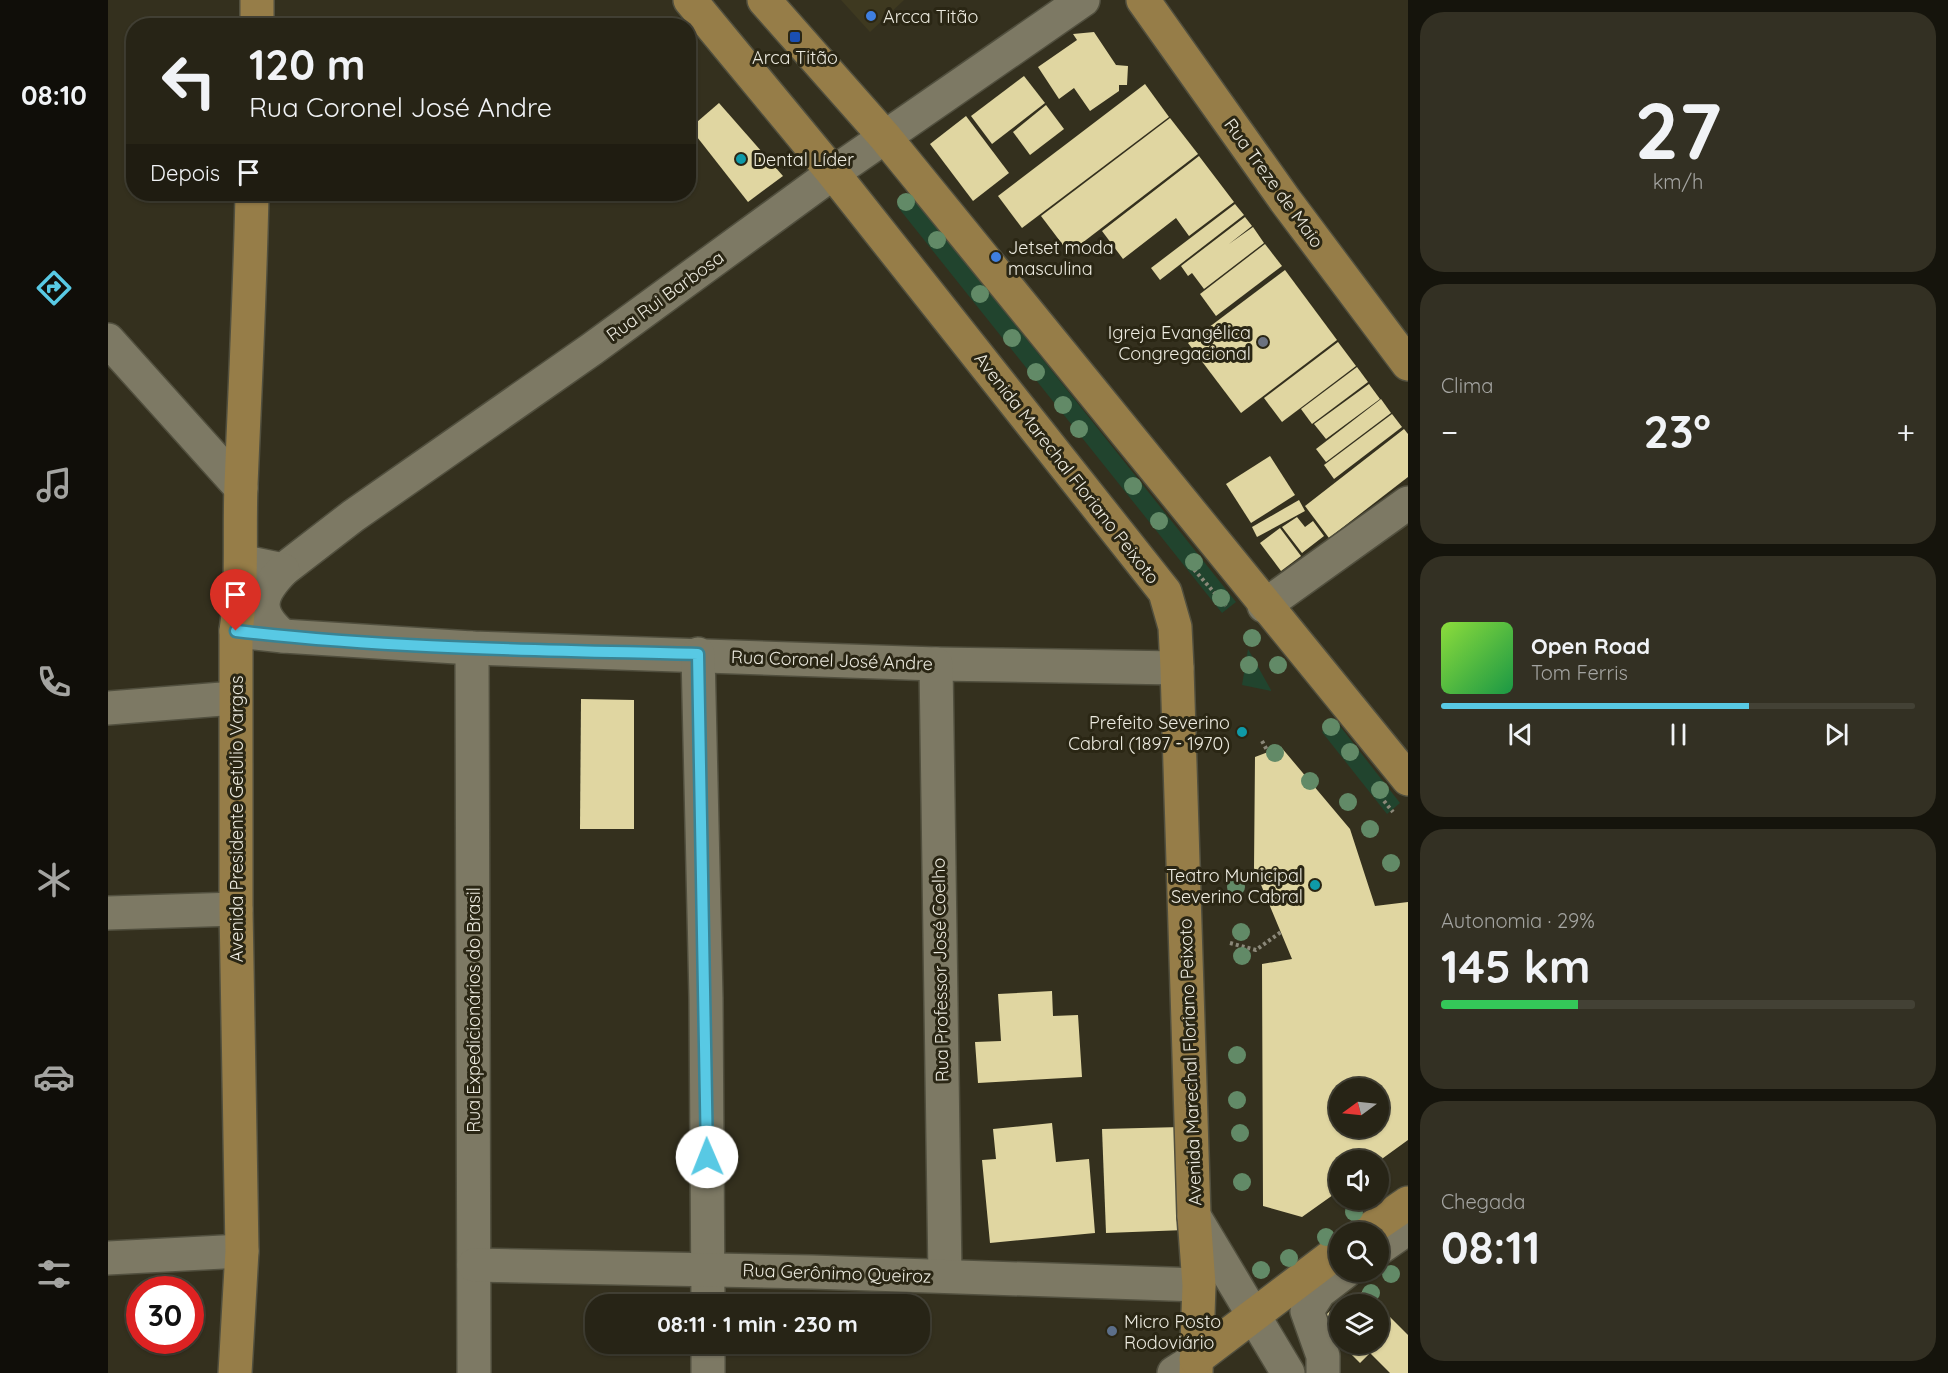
<!DOCTYPE html>
<html lang="pt">
<meta charset="utf-8">
<style>
body{margin:0;font-family:Quicksand,sans-serif;background:#333023;color:#f1f3f6;height:100vh;display:flex;flex-direction:column;font-size:22px;white-space:nowrap}
*{box-sizing:border-box;margin:0}
p{font-size:20px;color:#a4a4a1}
.icon{flex:none;width:33px;height:33px;fill:none;stroke:currentColor;stroke-width:2;stroke-linecap:round;stroke-linejoin:round}
.map{position:relative;flex:1;overflow:hidden}
.panel{display:flex;flex-direction:column;gap:12px;padding:12px;background:#15140c;width:540px}
.panel>*{flex:none}
.guide{position:absolute;left:18px;top:18px;width:570px;height:183px;border-radius:24px;box-shadow:0 2px 4px #0004,0 0 0 2px #434135;background:#272416;color:#f1f3f6;overflow:hidden}
.needle{width:39px;rotate:255deg}
.tools{position:absolute;left:1221px;top:1078px;display:grid;gap:12px}
.tools a{display:grid;place-items:center;width:60px;height:60px;border-radius:50%;background:#272416;box-shadow:0 2px 4px #0004,0 0 0 2px #434135;font-size:30px}
.speed{position:absolute;left:18px;top:1276px;display:flex;gap:12px;font-size:30px;font-weight:700;text-align:center}
.speed>*{display:grid;place-content:center;width:78px;height:78px;border-radius:50%;background:#272416;box-shadow:0 2px 4px #0004,0 0 0 2px #434135;line-height:1}
.speed .limit{border:9px solid #d22;background:#fff;color:#111}
.pin{position:absolute;display:grid;place-items:center;width:51px;height:51px;color:#fff;margin:-62px -26px;border-radius:50% 50% 50% 0;rotate:-45deg;box-shadow:0 0 6px #0007}
.pin .icon{rotate:45deg}
.me{position:absolute;width:66px;margin:-33px;rotate:359deg;stroke-linejoin:round;filter:drop-shadow(0 0 4px #0008)}
.turn{display:flex;align-items:center;gap:21px;height:126px;padding:0 24px;font-size:27px}
.turn .icon{width:78px;height:78px;stroke-width:2.5}
.turn b{display:block;font-size:42px;line-height:51px}
.then{display:flex;align-items:center;height:57px;padding:0 24px;background:#0003;gap:12px;font-size:22px}
.big{font-size:45px;font-weight:700;line-height:1.1}
.panel .card{flex:1;display:flex;flex-direction:column;justify-content:center;gap:9px;min-width:0;padding:0 21px;border-radius:24px;background:#333023}
.panel .dial{align-items:center;gap:0}
.dial b{font-size:78px;line-height:1}
.song{display:flex;align-items:center;gap:18px}
.cover{width:72px;height:72px;border-radius:9px;background:linear-gradient(135deg,hsl(90 70% 55%),hsl(140 70% 35%))}
.played{height:6px;border-radius:3px;background:linear-gradient(90deg,#58c9e4 65%,#434135 65%)}
.keys{display:flex;justify-content:space-around;direction:ltr}
.heat{display:flex;justify-content:space-between;align-items:center;font-size:33px;direction:ltr}
.charge{height:9px;border-radius:4px;background:linear-gradient(90deg,#34c759 29%,#434135 0)}
.trip{position:absolute;left:477px;top:1294px;width:345px;height:60px;border-radius:24px;background:#272416;box-shadow:0 2px 4px #0004,0 0 0 2px #434135;font-weight:700;line-height:60px;text-align:center}
main{display:flex;flex:1;min-height:0}
.tab-bar{display:flex;flex-direction:column;width:108px;justify-content:space-around;align-items:center;background:#100e09;color:#a4a4a1}
.tab-bar .icon{width:42px;height:42px}
.tab-bar .current{color:#58c9e4}
.tab-bar b{font-size:27px;color:#f1f3f6}
.map>svg:first-child{display:block}
.built{fill:#3e3920}
.green{fill:#21442e}
.building{fill:#e0d6a1;fill-rule:evenodd}
.lines{fill:none;stroke-linecap:round;stroke-linejoin:round}
.minor-casing{stroke:#514f3e;stroke-width:36}
.major-casing{stroke:#514f3e;stroke-width:36}
.path{stroke:#8b8879;stroke-width:4;stroke-dasharray:3 3;stroke-linecap:butt}
.minor{stroke:#7d7964;stroke-width:33}
.major{stroke:#967d48;stroke-width:33}
.tree{fill:#628a67}
.route-casing{stroke:#398394;stroke-width:15}
.route{stroke:#58c9e4;stroke-width:10}
.shop-dot{fill:#3f7fe0;stroke:#2a2614;stroke-width:2}
.transit-dot{fill:#1a4fb4;stroke:#2a2614;stroke-width:2}
.culture-dot{fill:#0f9aa8;stroke:#2a2614;stroke-width:2}
.worship-dot{fill:#6b7280;stroke:#2a2614;stroke-width:2}
.service-dot{fill:#5c6f8a;stroke:#2a2614;stroke-width:2}
.labels{text-anchor:middle;dominant-baseline:central;stroke-width:6;stroke-linejoin:round;paint-order:stroke}
.poi-label{font-size:18px;fill:#eceadf;stroke:#2a2614;text-anchor:start}
.street-label{font-size:18px;fill:#eceadf;stroke:#2a2614}
</style>
<main>
<nav class="tab-bar">
<b>08:10</b>
<svg class="icon current" aria-label="directions" viewBox="0 0 24 24"><path d="M12 3l9 9-9 9-9-9zM9 14v-3h6M13 9l2 2-2 2"/></svg>
<svg class="icon" aria-label="music" viewBox="0 0 24 24"><path d="M9 18V5l10-2v13"/><circle cx="6" cy="18" r="3"/><circle cx="16" cy="16" r="3"/></svg>
<svg class="icon" aria-label="phone" viewBox="0 0 24 24"><path d="M5 4h4l2 5-3 2q2 4 5 5l2-3 5 2v4C11 20 4 13 5 4z"/></svg>
<svg class="icon" aria-label="climate" viewBox="0 0 24 24"><path d="M12 3v18M4 7l16 10M4 17L20 7"/></svg>
<svg class="icon" aria-label="car" viewBox="0 0 24 24"><path d="M5 17H2v-5l4-1 3-4h7l3 4 3 1v5h-3M9 17h6M6 11h13"/><circle cx="7" cy="17" r="2"/><circle cx="17" cy="17" r="2"/></svg>
<svg class="icon" aria-label="filters" viewBox="0 0 24 24"><path d="M4 7h16M4 17h16"/><circle cx="9" cy="7" r="2"/><circle cx="15" cy="17" r="2"/></svg>
</nav>
<div class="map">
<svg width="1300" height="1373" viewBox="0 0 1300 1373">
<rect width="100%" height="100%" fill="#34301e"/>
<polygon class="built" points="733,0 796,0 762,32"/>
<g class="green">
<polygon points="804,195 1128,602 1114,613 789,206"/>
<polygon points="1140,649 1163,690 1163,691 1134,685"/>
<polygon points="1228,721 1292,803 1279,814 1214,732"/>
</g>
<g class="building">
<polygon points="986,32 1008,65 1020,66 1019,85 1011,85 1011,91 982,111 966,88 951,99 930,67 969,40 965,34"/>
<polygon points="916,76 937,103 884,144 863,116"/>
<polygon points="1037,84 1061,117 914,228 890,196"/>
<polygon points="611,103 675,176 640,202 582,128"/>
<polygon points="938,105 956,129 922,155 905,132"/>
<polygon points="858,116 901,173 865,201 822,144"/>
<polygon points="1062,118 1090,154 961,253 933,216"/>
<polygon points="1091,156 1126,202 1081,236 1068,218 1015,259 994,231"/>
<polygon points="1127,204 1136,215 1052,280 1043,268"/>
<polygon points="1137,217 1144,226 1121,244 1145,227 1156,243 1096,289 1084,273 1080,276 1073,266"/>
<polygon points="1157,244 1174,266 1108,316 1092,294"/>
<polygon points="1177,270 1229,340 1133,413 1080,343"/>
<polygon points="1230,342 1248,366 1174,422 1156,398"/>
<polygon points="1249,367 1260,382 1204,424 1193,409"/>
<polygon points="1261,384 1272,399 1218,439 1206,424"/>
<polygon points="1273,399 1283,413 1218,462 1208,449"/>
<polygon points="1284,414 1294,427 1226,479 1216,465"/>
<polygon points="1296,429 1300,434 1300,477 1221,538 1197,506"/>
<polygon points="1162,456 1187,495 1143,523 1118,484"/>
<polygon points="1191,500 1197,511 1149,537 1144,527"/>
<polygon points="1189,517 1197,527 1205,521 1216,536 1194,553 1174,527"/>
<polygon points="1172,528 1193,556 1173,571 1152,543"/>
<polygon points="473,699 526,700 526,829 472,829"/>
<path d="M1173,747L1242,829L1267,906L1300,902V1140L1271,1161H1232V1190L1194,1217L1155,1206L1154,964L1184,959L1146,868L1147,757ZM1232,1089H1270V1128H1232Z"/>
<polygon points="944,991 945,1016 970,1015 974,1077 870,1083 867,1042 893,1041 890,994"/>
<polygon points="944,1123 948,1162 981,1159 987,1233 882,1243 874,1160 888,1159 885,1129"/>
<polygon points="1073,1127 1077,1230 998,1233 994,1129"/>
<polygon points="1256,1290 1270,1305 1232,1305 1232,1342 1211,1322 1237,1296 1243,1302"/>
<polygon points="1270,1305 1300,1335 1300,1373 1282,1373 1262,1353 1252,1363 1233,1344 1270,1344"/>
</g>
<g class="lines">
<g class="minor-casing">
<g id="minor">
<polyline points="0,340 133,488"/>
<polyline points="133,561 175,570 245,516 484,349 725,173 975,0"/>
<polyline points="1156,606 1300,503"/>
<polyline points="128,631 175,636 364,648 828,664 1069,668"/>
<path d="M175,636C146,611 151,595 175,570"/>
<polyline points="364,648 366,1373"/>
<polyline points="590,654 598,998 600,1305"/>
<polyline points="828,664 837,1276"/>
<polyline points="0,708 127,698"/>
<polyline points="0,913 128,909"/>
<polyline points="1086,1216 1180,1373"/>
<polyline points="1270,1249 1300,1228"/>
<polyline points="0,1258 134,1251"/>
<polyline points="366,1265 704,1272 1091,1285"/>
<polyline points="600,1344 600,1373"/>
<polyline points="1066,1373 1088,1359"/>
<polyline points="1215,1373 1215,1356 1199,1311 1211,1292 1237,1272"/>
</g>
</g>
<g class="major-casing">
<g id="major">
<polyline points="582,0 725,173 1057,592 1067,627 1069,668 1086,1216 1091,1285 1088,1373"/>
<polyline points="656,0 777,137 1300,779"/>
<polyline points="1035,0 1177,200 1300,364"/>
<polyline points="149,26 149,0"/>
<polyline points="1256,1233 1300,1203"/>
<polyline points="1088,1359 1232,1250"/>
<path d="M127,1373L134,1251L128,909V631C135,582 131,534 133,485C137,388 142,291 144,194"/>
</g>
</g>
<g class="path">
<polyline points="1082,565 1118,606"/>
<polyline points="1154,741 1160,752"/>
<polyline points="1276,801 1285,812"/>
<polyline points="1122,943 1148,950 1173,932"/>
</g>
<use href="#minor" class="minor"/>
<use href="#major" class="major"/>
</g>
<g class="tree">
<circle cx="798" cy="202" r="9"/>
<circle cx="829" cy="240" r="9"/>
<circle cx="872" cy="294" r="9"/>
<circle cx="904" cy="338" r="9"/>
<circle cx="928" cy="372" r="9"/>
<circle cx="955" cy="405" r="9"/>
<circle cx="971" cy="429" r="9"/>
<circle cx="1025" cy="486" r="9"/>
<circle cx="1051" cy="521" r="9"/>
<circle cx="1086" cy="562" r="9"/>
<circle cx="1113" cy="598" r="9"/>
<circle cx="1144" cy="638" r="9"/>
<circle cx="1141" cy="665" r="9"/>
<circle cx="1170" cy="665" r="9"/>
<circle cx="1223" cy="727" r="9"/>
<circle cx="1242" cy="752" r="9"/>
<circle cx="1167" cy="753" r="9"/>
<circle cx="1202" cy="781" r="9"/>
<circle cx="1272" cy="790" r="9"/>
<circle cx="1240" cy="802" r="9"/>
<circle cx="1262" cy="829" r="9"/>
<circle cx="1283" cy="863" r="9"/>
<circle cx="1128" cy="887" r="9"/>
<circle cx="1133" cy="932" r="9"/>
<circle cx="1134" cy="956" r="9"/>
<circle cx="1129" cy="1055" r="9"/>
<circle cx="1129" cy="1100" r="9"/>
<circle cx="1132" cy="1133" r="9"/>
<circle cx="1134" cy="1182" r="9"/>
<circle cx="1246" cy="1212" r="9"/>
<circle cx="1218" cy="1237" r="9"/>
<circle cx="1181" cy="1258" r="9"/>
<circle cx="1153" cy="1270" r="9"/>
<circle cx="1283" cy="1274" r="9"/>
<circle cx="1263" cy="1293" r="9"/>
</g>
<g class="lines">
<g class="route-casing">
<path id="route" d="M128,631C280,649 436,650 590,654L599,1157"/>
</g>
<use href="#route" class="route"/>
</g>
<g class="shop-dot">
<circle cx="763" cy="16" r="6"/>
<circle cx="888" cy="257" r="6"/>
</g>
<rect class="transit-dot" x="681" y="31" width="12" height="12" rx="3"/>
<g class="culture-dot">
<circle cx="633" cy="159" r="6"/>
<circle cx="1134" cy="732" r="6"/>
<circle cx="1207" cy="885" r="6"/>
</g>
<circle class="worship-dot" cx="1155" cy="342" r="6"/>
<circle class="service-dot" cx="1004" cy="1331" r="6"/>
<g class="labels">
<g class="poi-label">
<text x="775" y="16">Arcca Titão</text>
<text x="687" y="57" text-anchor="middle">Arca Titão</text>
<text x="645" y="159">Dental Líder</text>
<text x="900" y="247">Jetset moda<tspan x="900" dy="21">masculina</tspan></text>
<text x="1143" y="332" text-anchor="end">Igreja Evangélica<tspan x="1143" dy="21">Congregacional</tspan></text>
<text x="1122" y="722" text-anchor="end">Prefeito Severino<tspan x="1122" dy="21">Cabral (1897 - 1970)</tspan></text>
<text x="1195" y="875" text-anchor="end">Teatro Municipal<tspan x="1195" dy="21">Severino Cabral</tspan></text>
<text x="1016" y="1321">Micro Posto<tspan x="1016" dy="21">Rodoviário</tspan></text>
</g>
<g class="street-label">
<text transform="translate(1166 183) rotate(54)">Rua Treze de Maio</text>
<text transform="translate(557 296) rotate(-36)">Rua Rui Barbosa</text>
<text transform="translate(959 468) rotate(52)">Avenida Marechal Floriano Peixoto</text>
<text transform="translate(724 660) rotate(2)">Rua Coronel José Andre</text>
<text transform="translate(128 819) rotate(-90)">Avenida Presidente Getúlio Vargas</text>
<text transform="translate(832 970) rotate(-91)">Rua Professor José Coelho</text>
<text transform="translate(365 1010) rotate(-90)">Rua Expedicionários do Brasil</text>
<text transform="translate(1082 1062) rotate(-92)">Avenida Marechal Floriano Peixoto</text>
<text transform="translate(729 1273) rotate(2)">Rua Gerônimo Queiroz</text>
</g>
</g>
</svg>
<div class="tools">
<a><svg class="needle" viewBox="-14 -14 28 28"><path d="M0-13l5 13h-10z" fill="#e53935"/><path d="M0 13l5-13h-10z" fill="#a4a4a1"/></svg></a>
<a><svg class="icon" aria-label="sound" viewBox="0 0 24 24"><path d="M4 9h4l5-4v14l-5-4H4zM17 9q2 3 0 6"/></svg></a>
<a><svg class="icon" aria-label="search" viewBox="0 0 24 24"><circle cx="10" cy="10" r="6"/><path d="M15 15l6 6"/></svg></a>
<a><svg class="icon" aria-label="layers" viewBox="0 0 24 24"><path d="M12 4l9 5-9 5-9-5zM3 14l9 5 9-5"/></svg></a>
</div>
<div class="speed"><div class="limit">30</div></div>
<div class="pin" style="left:128px;top:631px;background:#d93025"><svg class="icon" aria-label="arrive" viewBox="0 0 24 24"><path d="M6 21V4h12l-3 4 3 4H6"/></svg></div>
<svg class="me" style="left:599px;top:1157px" viewBox="-20 -20 40 40"><circle r="19" fill="#fff"/><path d="M0-13L10 11 0 6-10 11z" fill="#58c9e4"/></svg>
<div class="trip">08:11 · 1 min · 230 m</div>
<div class="guide">
<div class="turn"><svg class="icon" aria-label="left" viewBox="0 0 24 24"><path d="M17 20v-9H6M10 6l-5 5 5 5"/></svg><div><b>120 m</b>Rua Coronel José Andre</div></div>
<div class="then">Depois<svg class="icon" aria-label="arrive" viewBox="0 0 24 24"><path d="M6 21V4h12l-3 4 3 4H6"/></svg></div>
</div>
</div>
<section class="panel">
<div class="card dial"><b>27</b><p>km/h</p></div>
<div class="card"><p>Clima</p>
<div class="heat"><a>−</a><b class="big">23°</b><a>+</a></div>
</div>
<div class="card">
<div class="song"><i class="cover"></i><div><b>Open Road</b><p>Tom Ferris</p></div></div>
<div class="played"></div>
<div class="keys"><svg class="icon" aria-label="previous" viewBox="0 0 24 24"><path d="M18 5L8 12l10 7zM5 5v14"/></svg><svg class="icon" aria-label="pause" viewBox="0 0 24 24"><path d="M8 5v14M16 5v14"/></svg><svg class="icon" aria-label="next" viewBox="0 0 24 24"><path d="M6 5l10 7-10 7zM19 5v14"/></svg></div>
</div>
<div class="card"><p>Autonomia · 29%</p><b class="big">145 km</b><div class="charge"></div></div>
<div class="card"><p>Chegada</p><b class="big">08:11</b></div>
</section>
</main>
